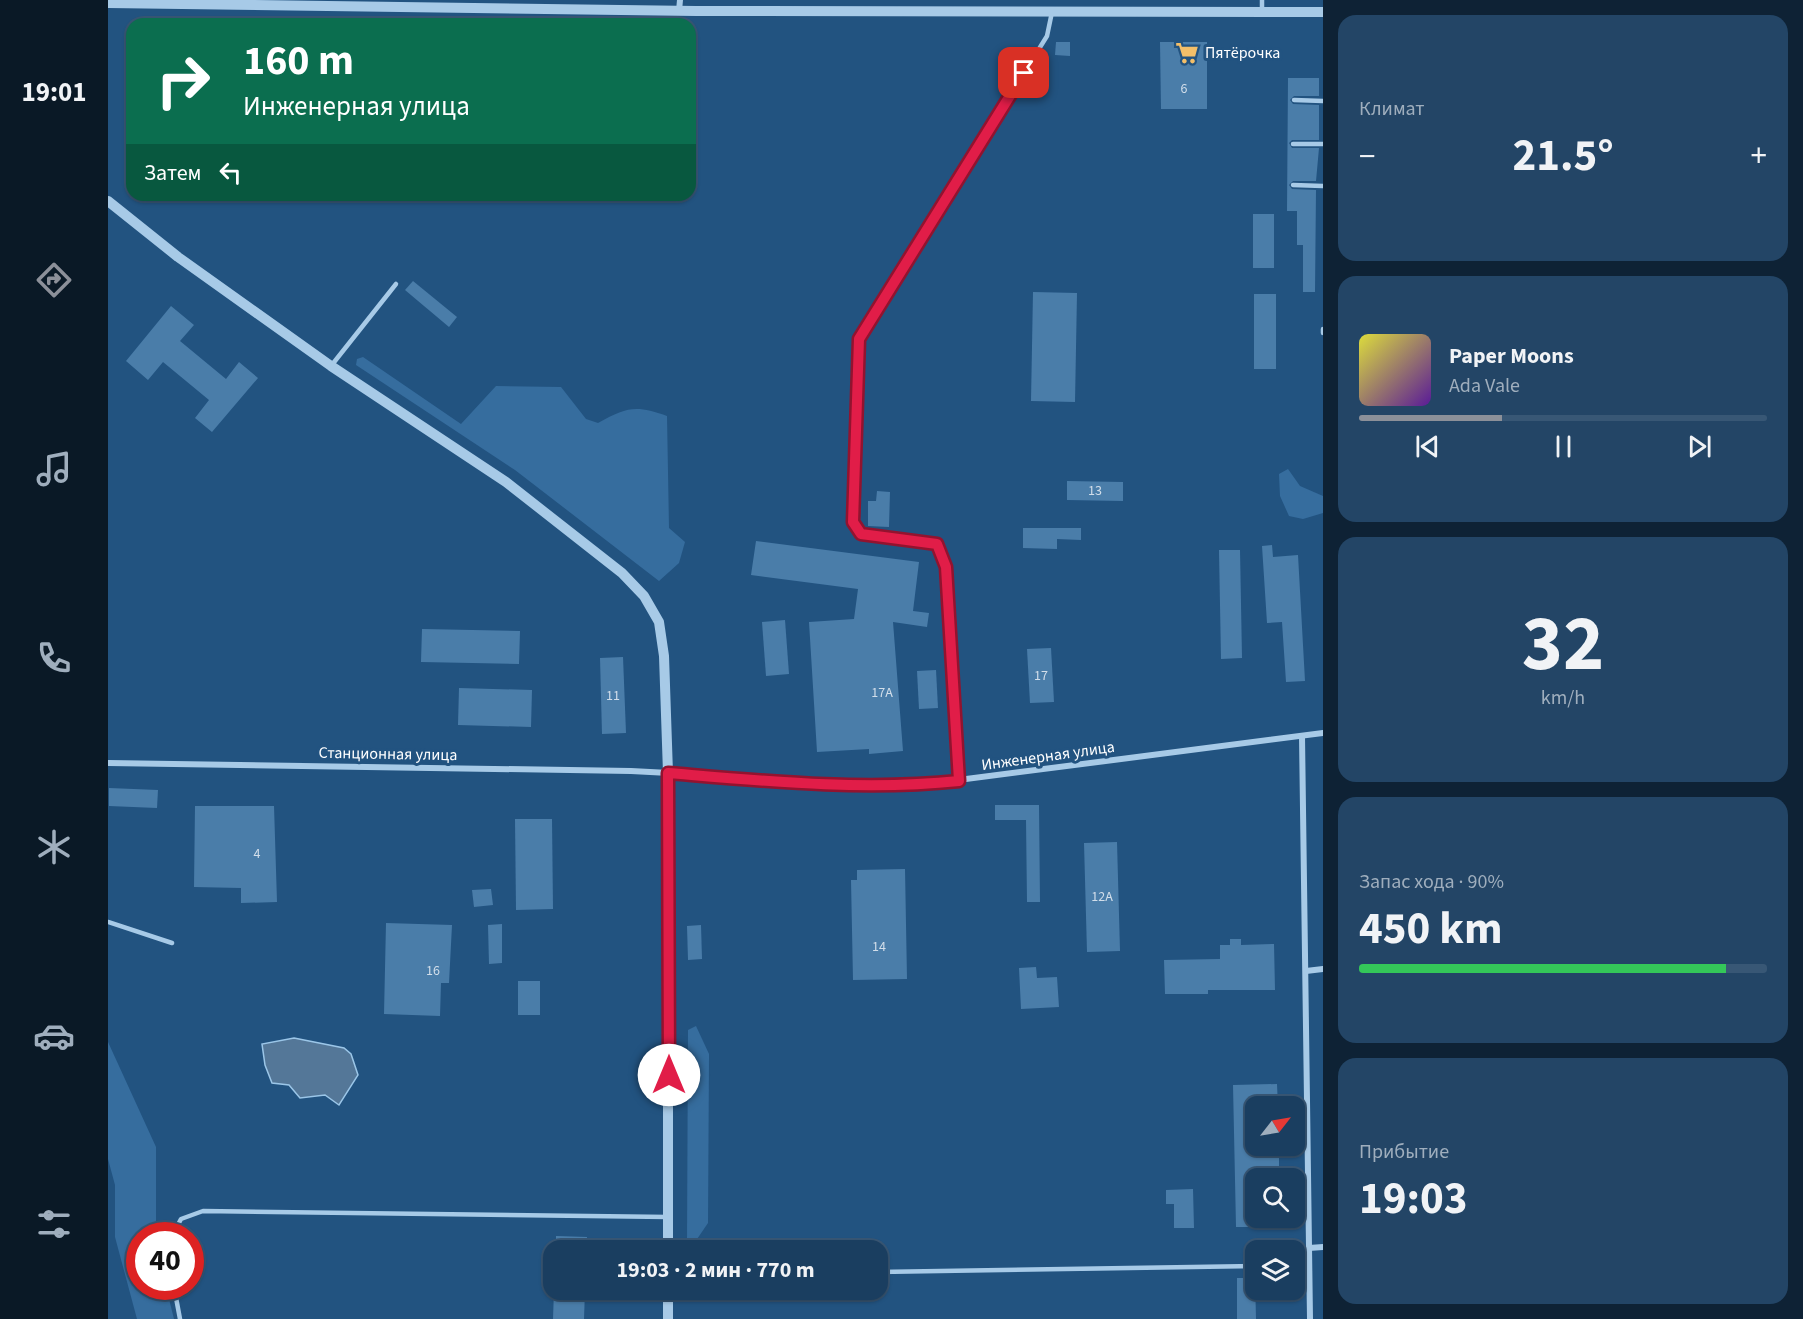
<!DOCTYPE html>
<html lang="ru">
<meta charset="utf-8">
<style>
body{margin:0;font-family:"Source Sans 3",sans-serif;background:#234566;color:#f1f3f6;height:100vh;display:flex;flex-direction:column;font-size:22px;white-space:nowrap}
*{box-sizing:border-box;margin:0}
p{font-size:20px;color:#9faebd}
.icon{flex:none;width:33px;height:33px;fill:none;stroke:currentColor;stroke-width:2;stroke-linecap:round;stroke-linejoin:round}
.map{position:relative;flex:1;overflow:hidden}
.drawer{display:flex;flex-direction:column;gap:15px;padding:15px;background:#0e2235;width:480px}
.drawer>*{flex:none}
.top-card{position:absolute;left:18px;top:18px;width:570px;height:183px;border-radius:18px;box-shadow:0 2px 4px #0004,0 0 0 2px #385775;background:#0b6e4f;color:#fff;overflow:hidden}
.needle{width:39px;rotate:59deg}
.tools{position:absolute;left:1137px;top:1096px;display:grid;gap:12px}
.tools a{display:grid;place-items:center;width:60px;height:60px;border-radius:12px;background:#1a3e60;box-shadow:0 2px 4px #0004,0 0 0 2px #385775;font-size:30px}
.speed{position:absolute;left:18px;top:1222px;display:flex;gap:12px;font-size:30px;font-weight:700;text-align:center}
.speed>*{display:grid;place-content:center;width:78px;height:78px;border-radius:50%;background:#1a3e60;box-shadow:0 2px 4px #0004,0 0 0 2px #385775;line-height:1}
.speed .limit{border:9px solid #d22;background:#fff;color:#111}
.pin{position:absolute;display:grid;place-items:center;width:51px;height:51px;color:#fff;margin:-26px;border-radius:12px;box-shadow:0 3px 9px #0006}
.me{position:absolute;width:66px;margin:-33px;rotate:0deg;stroke-linejoin:round;filter:drop-shadow(0 0 4px #0008)}
.turn{display:flex;align-items:center;gap:21px;height:126px;padding:0 18px;font-size:27px}
.turn .icon{width:78px;height:78px;stroke-width:2.5}
.turn b{display:block;font-size:42px;line-height:51px}
.then{display:flex;align-items:center;height:57px;padding:0 18px;background:#0003;gap:12px;font-size:22px}
.big{font-size:45px;font-weight:700;line-height:1.1}
.drawer .tile{flex:1;display:flex;flex-direction:column;justify-content:center;gap:9px;min-width:0;padding:0 21px;border-radius:18px;background:#234566}
.drawer .dial{align-items:center;gap:0}
.dial b{font-size:78px;line-height:1}
.song{display:flex;align-items:center;gap:18px}
.cover{width:72px;height:72px;border-radius:9px;background:linear-gradient(135deg,hsl(60 70% 55%),hsl(270 70% 35%))}
.played{height:6px;border-radius:3px;background:linear-gradient(90deg,#8c9099 35%,#385775 35%)}
.keys{display:flex;justify-content:space-around;direction:ltr}
.heat{display:flex;justify-content:space-between;align-items:center;font-size:33px;direction:ltr}
.charge{height:9px;border-radius:4px;background:linear-gradient(90deg,#34c759 90%,#385775 0)}
.trip{position:absolute;left:435px;top:1240px;width:345px;height:60px;border-radius:18px;background:#1a3e60;box-shadow:0 2px 4px #0004,0 0 0 2px #385775;font-weight:700;line-height:60px;text-align:center}
main{display:flex;flex:1;min-height:0}
.tabs{display:flex;flex-direction:column;width:108px;justify-content:space-around;align-items:center;background:#0a1926;color:#9faebd}
.tabs .icon{width:42px;height:42px}
.tabs .selected{color:#8c9099}
.tabs b{font-size:27px;color:#f1f3f6}
.map>svg:first-child{display:block}
.green{fill:#366d9e}
.water{fill:#547798;stroke:#9bc6e8;stroke-width:1.5}
.building{fill:#4a7da9}
.lines{fill:none;stroke-linecap:round;stroke-linejoin:round}
.service{stroke:#a7cae7;stroke-width:4.5}
.minor{stroke:#a7cae7;stroke-width:6}
.tertiary{stroke:#a7cae7;stroke-width:10}
.route-casing{stroke:#92132f;stroke-width:15}
.route{stroke:#e11d48;stroke-width:10}
.labels{text-anchor:middle;dominant-baseline:central;stroke-width:6;stroke-linejoin:round;paint-order:stroke}
.number-label{font-size:14px;fill:#d2deea}
.poi-label{font-size:16px;fill:#fff;stroke:#225380;text-anchor:start}
.street-label{font-size:16px;fill:#fff;stroke:#225380}
</style>
<main>
<nav class="tabs">
<b>19:01</b>
<svg class="icon selected" aria-label="directions" viewBox="0 0 24 24"><path d="M12 3l9 9-9 9-9-9zM9 14v-3h6M13 9l2 2-2 2"/></svg>
<svg class="icon" aria-label="music" viewBox="0 0 24 24"><path d="M9 18V5l10-2v13"/><circle cx="6" cy="18" r="3"/><circle cx="16" cy="16" r="3"/></svg>
<svg class="icon" aria-label="phone" viewBox="0 0 24 24"><path d="M5 4h4l2 5-3 2q2 4 5 5l2-3 5 2v4C11 20 4 13 5 4z"/></svg>
<svg class="icon" aria-label="climate" viewBox="0 0 24 24"><path d="M12 3v18M4 7l16 10M4 17L20 7"/></svg>
<svg class="icon" aria-label="car" viewBox="0 0 24 24"><path d="M5 17H2v-5l4-1 3-4h7l3 4 3 1v5h-3M9 17h6M6 11h13"/><circle cx="7" cy="17" r="2"/><circle cx="17" cy="17" r="2"/></svg>
<svg class="icon" aria-label="filters" viewBox="0 0 24 24"><path d="M4 7h16M4 17h16"/><circle cx="9" cy="7" r="2"/><circle cx="15" cy="17" r="2"/></svg>
</nav>
<div class="map">
<svg width="1215" height="1319" viewBox="0 0 1215 1319">
<rect width="100%" height="100%" fill="#225380"/>
<g class="green">
<path d="M255,357L353,424L388,386L453,387L478,419L490,423C519,407 528,405 559,416L561,528L577,542L571,563L551,581L407,470L248,365L249,359Z"/>
<polygon points="1180,469 1192,486 1215,496 1215,513 1195,519 1181,516 1172,496 1171,474"/>
<polygon points="588,1026 601,1054 600,1223 585,1245 579,1243 580,1030"/>
<polygon points="0,1042 48,1147 48,1236 32,1236 32,1287 58,1287 66,1319 29,1319 7,1237 7,1185 0,1159"/>
</g>
<polygon class="water" points="186,1038 236,1048 243,1054 250,1075 231,1105 217,1095 192,1098 181,1085 164,1083 157,1065 154,1044"/>
<g class="building">
<polygon points="948,42 962,42 962,56 947,55"/>
<polygon points="1052,42 1099,42 1099,109 1053,109"/>
<polygon points="1180,78 1211,78 1211,96 1186,96 1182,100 1185,104 1211,105 1211,140 1184,140 1181,143 1184,148 1211,148 1208,181 1185,181 1181,185 1184,189 1208,190 1207,292 1195,292 1195,245 1189,245 1189,211 1179,211"/>
<rect x="1145" y="214" width="21" height="54"/>
<polygon points="305,281 349,317 341,327 297,290"/>
<polygon points="925,292 969,293 967,402 923,401"/>
<rect x="1146" y="294" width="22" height="75"/>
<polygon points="63,306 86,325 72,341 118,379 131,362 150,378 104,432 87,418 101,400 55,362 40,380 18,361"/>
<polygon points="959,481 1015,482 1015,501 959,500"/>
<polygon points="769,491 782,492 781,527 760,526 760,501 768,501"/>
<polygon points="915,528 973,528 973,540 949,539 949,549 915,548"/>
<polygon points="648,541 811,562 805,611 821,613 819,627 785,622 795,751 761,754 761,749 709,752 701,622 746,619 750,589 643,575"/>
<polygon points="1164,545 1165,557 1190,555 1197,681 1178,682 1174,622 1159,623 1154,546"/>
<polygon points="1111,550 1132,550 1134,658 1113,659"/>
<polygon points="677,620 681,674 658,676 654,622"/>
<polygon points="314,629 412,631 411,664 313,662"/>
<polygon points="943,648 946,702 922,703 919,649"/>
<polygon points="515,657 518,733 494,734 492,658"/>
<polygon points="828,670 830,708 811,709 809,671"/>
<polygon points="351,688 424,690 423,727 350,725"/>
<polygon points="1,788 50,790 49,808 1,806"/>
<polygon points="887,805 931,805 932,902 919,902 918,820 887,820"/>
<polygon points="87,806 166,806 169,902 133,903 133,888 86,887"/>
<polygon points="407,819 444,819 445,909 408,910"/>
<polygon points="1009,842 1012,951 979,952 976,843"/>
<polygon points="797,869 799,979 745,980 743,880 749,880 749,870"/>
<polygon points="383,889 385,905 366,907 364,890"/>
<polygon points="278,923 344,925 341,983 333,983 332,1016 276,1014"/>
<polygon points="394,924 394,963 381,964 380,925"/>
<polygon points="593,925 594,959 580,960 579,926"/>
<polygon points="1122,939 1133,939 1133,945 1166,944 1167,990 1100,990 1100,994 1057,994 1056,960 1112,959 1112,945 1122,945"/>
<polygon points="928,967 929,978 949,977 951,1007 913,1009 911,968"/>
<rect x="410" y="981" width="22" height="34"/>
<polygon points="1169,1084 1170,1107 1148,1107 1148,1146 1171,1146 1171,1179 1148,1179 1148,1227 1128,1227 1125,1085"/>
<polygon points="1085,1189 1086,1228 1066,1228 1066,1204 1058,1204 1058,1190"/>
<polygon points="448,1236 479,1237 478,1251 448,1251"/>
<polygon points="1129,1278 1147,1278 1148,1319 1129,1319"/>
<polygon points="446,1290 477,1290 476,1319 445,1319"/>
</g>
<g class="lines">
<g class="service">
<polyline points="1154,0 1154,12"/>
<polyline points="1186,100 1215,101"/>
<polyline points="1185,144 1215,144"/>
<polyline points="1185,185 1215,186"/>
<polyline points="1215,329 1215,333"/>
<polyline points="223,366 288,284"/>
<polyline points="851,780 838,567 829,544 753,534 745,522 751,339 939,36 944,12"/>
<polyline points="0,922 64,943"/>
<polyline points="64,1236 73,1219 95,1211 560,1217"/>
<polyline points="1186,1265 1201,1265"/>
<polyline points="770,1272 1148,1266"/>
<polyline points="66,1287 72,1319"/>
</g>
<g class="minor">
<polyline points="571,11 572,0"/>
<polyline points="1194,736 1202,1319"/>
<polyline points="0,763 523,771 804,786 1215,733"/>
<polyline points="1198,971 1215,969"/>
<polyline points="1201,1248 1215,1247"/>
</g>
<g class="tertiary">
<polyline points="0,3 588,11 1215,12"/>
<polyline points="0,201 70,257 223,366 398,482 514,573 536,596 551,622 556,656 560,773 560,1251"/>
<polyline points="560,1319 560,1290"/>
</g>
</g>
<g class="lines">
<g class="route-casing">
<path id="route" d="M561,1075L560,773C656,781 755,791 851,781L838,567L829,544L753,534L745,522L751,339L916,73"/>
</g>
<use href="#route" class="route"/>
</g>
<defs>
<g id="supermarket-bare" transform="scale(1.8)"><path d="M-6-5.5h2.5l.6 2H6L4.5 2H-2.5L-4.4-4H-6ZM-1.5 3.2a1.3 1.3 0 1 0 .1 0ZM3 3.2a1.3 1.3 0 1 0 .1 0Z" fill="#f3bf69" stroke="#225380" stroke-width="2.5" paint-order="stroke"/></g>
</defs>
<g fill-rule="evenodd">
<use href="#supermarket-bare" x="1079" y="53"/>
</g>
<g class="labels">
<g class="number-label">
<text x="1076" y="89">6</text>
<text x="987" y="491">13</text>
<text x="933" y="676">17</text>
<text x="774" y="693">17А</text>
<text x="505" y="696">11</text>
<text x="149" y="854">4</text>
<text x="994" y="897">12А</text>
<text x="771" y="947">14</text>
<text x="325" y="971">16</text>
</g>
<g class="poi-label">
<text x="1097" y="53">Пятёрочка</text>
</g>
<g class="street-label">
<text transform="translate(280 754) rotate(1)">Станционная улица</text>
<text transform="translate(940 756) rotate(-8)">Инженерная улица</text>
</g>
</g>
</svg>
<div class="tools">
<a><svg class="needle" viewBox="-14 -14 28 28"><path d="M0-13l5 13h-10z" fill="#e53935"/><path d="M0 13l5-13h-10z" fill="#9faebd"/></svg></a>
<a><svg class="icon" aria-label="search" viewBox="0 0 24 24"><circle cx="10" cy="10" r="6"/><path d="M15 15l6 6"/></svg></a>
<a><svg class="icon" aria-label="layers" viewBox="0 0 24 24"><path d="M12 4l9 5-9 5-9-5zM3 14l9 5 9-5"/></svg></a>
</div>
<div class="speed"><div class="limit">40</div></div>
<div class="pin" style="left:916px;top:73px;background:#d93025"><svg class="icon" aria-label="arrive" viewBox="0 0 24 24"><path d="M6 21V4h12l-3 4 3 4H6"/></svg></div>
<svg class="me" style="left:561px;top:1075px" viewBox="-20 -20 40 40"><circle r="19" fill="#fff"/><path d="M0-13L10 11 0 6-10 11z" fill="#e11d48"/></svg>
<div class="trip">19:03 · 2 мин · 770 m</div>
<div class="top-card">
<div class="turn"><svg class="icon" aria-label="right" viewBox="0 0 24 24"><path d="M7 20v-9h11M14 6l5 5-5 5"/></svg><div><b>160 m</b>Инженерная улица</div></div>
<div class="then">Затем<svg class="icon" aria-label="left" viewBox="0 0 24 24"><path d="M17 20v-9H6M10 6l-5 5 5 5"/></svg></div>
</div>
</div>
<section class="drawer">
<div class="tile"><p>Климат</p>
<div class="heat"><a>−</a><b class="big">21.5°</b><a>+</a></div>
</div>
<div class="tile">
<div class="song"><i class="cover"></i><div><b>Paper Moons</b><p>Ada Vale</p></div></div>
<div class="played"></div>
<div class="keys"><svg class="icon" aria-label="previous" viewBox="0 0 24 24"><path d="M18 5L8 12l10 7zM5 5v14"/></svg><svg class="icon" aria-label="pause" viewBox="0 0 24 24"><path d="M8 5v14M16 5v14"/></svg><svg class="icon" aria-label="next" viewBox="0 0 24 24"><path d="M6 5l10 7-10 7zM19 5v14"/></svg></div>
</div>
<div class="tile dial"><b>32</b><p>km/h</p></div>
<div class="tile"><p>Запас хода · 90%</p><b class="big">450 km</b><div class="charge"></div></div>
<div class="tile"><p>Прибытие</p><b class="big">19:03</b></div>
</section>
</main>
